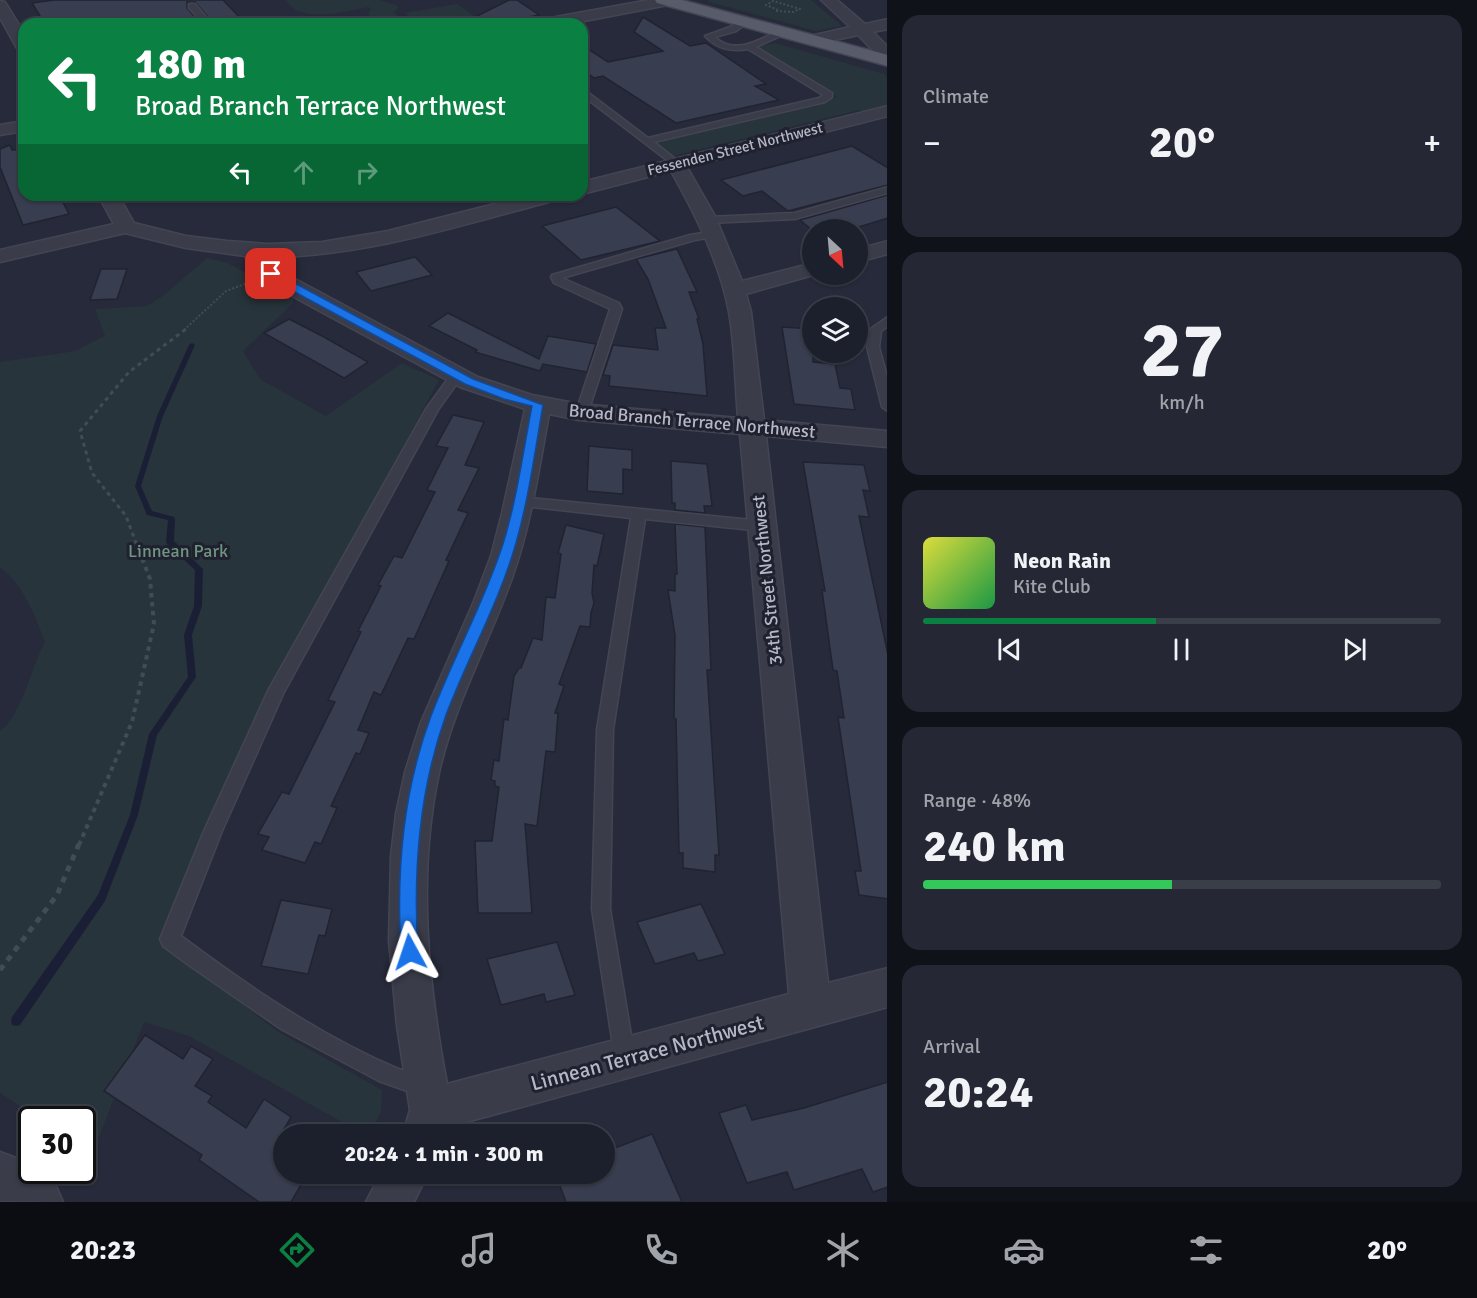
<!DOCTYPE html>
<meta charset="utf-8">
<style>
body{margin:0;font-family:Signika,sans-serif;background:#252834;color:#f1f3f6;height:100vh;display:flex;flex-direction:column;font-size:22px;white-space:nowrap}
*{box-sizing:border-box;margin:0}
p{font-size:20px;color:#a0a3a9}
.icon{flex:none;width:33px;height:33px;fill:none;stroke:currentColor;stroke-width:2;stroke-linecap:round;stroke-linejoin:round}
.map{position:relative;flex:1;overflow:hidden}
.details{display:flex;flex-direction:column;gap:15px;padding:15px;background:#0f1218;width:590px}
.details>*{flex:none}
.top-card{position:absolute;left:18px;top:18px;width:570px;height:183px;border-radius:18px;box-shadow:0 2px 4px #0004,0 0 0 2px #3a3e48;background:#0b8043;color:#fff;overflow:hidden}
.needle{width:39px;rotate:154deg}
.fabs{position:absolute;left:802px;top:219px;display:grid;gap:12px}
.fabs a{display:grid;place-items:center;width:66px;height:66px;border-radius:50%;background:#1c202c;box-shadow:0 2px 4px #0004,0 0 0 2px #3a3e48;font-size:30px}
.speed{position:absolute;left:18px;top:1106px;display:flex;gap:12px;font-size:30px;font-weight:700;text-align:center}
.speed>*{display:grid;place-content:center;width:78px;height:78px;border-radius:50%;background:#1c202c;box-shadow:0 2px 4px #0004,0 0 0 2px #3a3e48;line-height:1}
.speed .limit{border:3px solid #111;border-radius:9px;background:#fff;color:#111}
.pin{position:absolute;display:grid;place-items:center;width:51px;height:51px;color:#fff;margin:-26px;border-radius:12px;box-shadow:0 3px 9px #0006}
.me{position:absolute;width:66px;margin:-33px;rotate:355deg;stroke-linejoin:round;filter:drop-shadow(0 0 4px #0008)}
.turn{display:flex;align-items:center;gap:21px;height:126px;padding:0 18px;font-size:27px}
.turn .icon{width:78px;height:78px;stroke-width:2.5}
.turn b{display:block;font-size:42px;line-height:51px}
.lanes{display:flex;align-items:center;height:57px;padding:0 18px;background:#0003;justify-content:center;gap:30px;direction:ltr}
.lanes .off{opacity:.35}
.big{font-size:45px;font-weight:700;line-height:1.1}
.details .widget{flex:1;display:flex;flex-direction:column;justify-content:center;gap:9px;min-width:0;padding:0 21px;border-radius:18px;background:#252834}
.details .dial{align-items:center;gap:0}
.dial b{font-size:78px;line-height:1}
.song{display:flex;align-items:center;gap:18px}
.cover{width:72px;height:72px;border-radius:9px;background:linear-gradient(135deg,hsl(60 70% 55%),hsl(140 70% 35%))}
.played{height:6px;border-radius:3px;background:linear-gradient(90deg,#0b8043 45%,#3a3e48 45%)}
.keys{display:flex;justify-content:space-around;direction:ltr}
.heat{display:flex;justify-content:space-between;align-items:center;font-size:33px;direction:ltr}
.charge{height:9px;border-radius:4px;background:linear-gradient(90deg,#34c759 48%,#3a3e48 0)}
.trip{position:absolute;left:273px;top:1124px;width:342px;height:60px;border-radius:30px;background:#1c202c;box-shadow:0 2px 4px #0004,0 0 0 2px #3a3e48;font-weight:700;line-height:60px;text-align:center}
.menu{display:flex;height:96px;justify-content:space-around;align-items:center;background:#0b0d12;color:#a0a3a9}
.menu .icon{width:42px;height:42px}
.menu .on{color:#0b8043}
.menu b{font-size:27px;color:#f1f3f6}
main{display:flex;flex:1;min-height:0}
.map>svg:first-child{display:block}
.green{fill:#28343b}
.lines{fill:none;stroke-linecap:round;stroke-linejoin:round}
.stream{fill:#1b1f36;fill-rule:evenodd}
.building{fill:#393d50;stroke:#212331;stroke-width:1.5}
.lane-casing{stroke:#434553;stroke-width:3}
.street-casing{stroke:#434553;stroke-width:3}
.primary-casing{stroke:#434553;stroke-width:3}
.path-far3{stroke:#414d53;stroke-width:2;stroke-dasharray:2 2;stroke-linecap:butt}
.path-far2{stroke:#414d53;stroke-width:3;stroke-dasharray:4 4;stroke-linecap:butt}
.path-far1{stroke:#414d53;stroke-width:4;stroke-dasharray:4.5 4.5;stroke-linecap:butt}
.path{stroke:#414d53;stroke-width:5;stroke-dasharray:6 6;stroke-linecap:butt}
.lane{fill:#3a3c4a;fill-rule:evenodd}
.street{fill:#3a3c4a;fill-rule:evenodd}
.primary{fill:#585b6a;fill-rule:evenodd}
.route{fill:#1a73e8;stroke:#114b97;stroke-width:1.5}
.labels{text-anchor:middle;dominant-baseline:central;stroke-width:6;stroke-linejoin:round;paint-order:stroke}
.far-street-label{font-size:15px;fill:#b5b7c6;stroke:#1f212f}
.street-label{font-size:18px;fill:#b5b7c6;stroke:#1f212f}
.park-label{font-size:18px;fill:#6f9481;stroke:#1f212f}
.near-street-label{font-size:21px;fill:#b5b7c6;stroke:#1f212f}
</style>
<main>
<div class="map">
<svg width="888" height="1202" viewBox="0 0 888 1202">
<rect width="100%" height="100%" fill="#262a3a"/>
<g class="green">
<path d="M286,0H380L398,6L397,10L393,12L409,24C394,24 380,21 368,15L371,9L369,7C347,11 299,25 286,0Z"/>
<polygon points="711,0 811,0 842,26 816,31 706,1"/>
<polygon points="457,4 485,24 419,24 405,13"/>
<polygon points="775,43 884,74 887,77 887,106 862,112 859,110 673,156 654,141 837,97 757,47"/>
<path d="M207,258L228,263L293,299V303L243,351L260,379L326,416L402,363L439,380L278,681L172,950L277,1031L382,1090L381,1111L370,1134H363L189,1036L144,1022L93,1152L83,1146L82,1119H40L0,1093V731C22,716 31,666 45,642C34,614 24,586 0,567V362L75,351L105,336L95,309L147,306L164,295Z"/>
</g>
<g class="lines">
<polygon class="stream" points="192,343 195,345 163,416 141,486 152,511 174,517 175,519 174,541 203,569 202,606 192,635 196,677 157,735 138,815 105,901 20,1025 16,1026 12,1025 11,1021 12,1017 98,895 130,815 149,734 188,677 184,635 194,606 195,570 167,544 166,542 168,520 147,515 135,486 157,416 189,345"/>
</g>
<g class="building">
<polygon points="54,0 223,0 246,24 214,24 195,2 187,2 187,8 201,24 45,24 32,3"/>
<polygon points="509,0 517,0 539,15 492,24 461,24"/>
<polygon points="643,17 690,46 706,43 766,84 755,86 779,100 676,123 603,76 594,78 582,69 582,45 608,62 663,51 634,32"/>
<polygon points="10,145 12,150 24,149 24,195 59,195 69,214 23,225 0,167 0,149"/>
<polygon points="852,146 888,168 888,185 788,211 762,191 743,196 721,180"/>
<polygon points="888,195 888,218 849,230 812,230 800,220"/>
<polygon points="616,207 660,241 581,260 542,226"/>
<polygon points="677,249 697,292 689,292 699,319 697,319 703,344 707,396 609,386 610,376 603,375 613,345 658,350 655,328 666,328 648,279 636,259"/>
<polygon points="415,257 432,275 371,291 356,272"/>
<polygon points="101,269 127,269 117,299 90,300"/>
<polygon points="448,313 539,359 548,336 596,344 587,372 543,364 540,371 475,352 477,350 429,326"/>
<polygon points="289,319 324,337 368,362 344,378 264,333"/>
<polygon points="782,327 813,329 813,362 835,364 840,388 851,389 855,410 794,404"/>
<polygon points="453,415 484,422 465,465 479,468 458,510 468,513 446,560 449,561 414,639 408,638 381,695 374,692 358,730 369,733 360,754 356,753 331,806 337,808 321,844 315,842 305,863 262,850 269,837 258,834 282,792 289,794 335,702 328,700 361,632 358,631 381,586 378,585 394,556 402,558 435,492 427,490 448,448 436,446"/>
<polygon points="589,446 632,450 632,470 623,469 623,494 587,491"/>
<polygon points="671,461 707,464 712,506 704,506 705,513 675,510 675,503 672,503"/>
<polygon points="803,462 864,465 870,491 863,490 869,517 859,516 888,655 888,899 859,895 855,871 861,871 838,717 844,718 837,671 833,670 822,590 825,591"/>
<polygon points="675,524 705,527 711,670 707,670 719,855 715,855 715,872 683,868 683,853 679,853 676,719 674,718 675,635 668,590 675,591 675,574 677,574"/>
<polygon points="566,525 604,534 597,566 594,565 592,593 594,603 591,613 590,627 580,626 559,684 564,686 555,713 558,713 555,752 546,751 537,826 525,824 532,913 478,913 475,841 492,841 499,787 495,786 495,781 491,780 494,760 499,761 504,719 508,720 514,676 519,668 521,668 533,638 542,640 546,597 555,598 561,554 558,553"/>
<polygon points="281,900 332,909 325,936 319,935 308,974 261,966"/>
<polygon points="701,904 725,954 698,961 694,953 655,964 637,922"/>
<polygon points="557,942 575,995 546,1002 544,994 501,1005 487,959"/>
<polygon points="145,1035 183,1059 191,1046 213,1059 195,1086 212,1096 208,1102 246,1128 264,1099 291,1117 283,1131 284,1173 308,1173 291,1202 259,1202 199,1160 202,1155 104,1091"/>
<polygon points="888,1082 888,1187 873,1192 862,1169 794,1190 787,1172 747,1183 719,1113 746,1105 752,1120 804,1108"/>
<polygon points="652,1134 682,1202 566,1202 555,1173 604,1173 604,1152"/>
</g>
<g class="lines">
<g class="lane-casing">
<g id="lane">
<polygon points="189,4 195,4 212,24 204,24 189,8"/>
<path d="M741,20L748,22L736,31L715,37C734,55 759,41 779,30H785V34L756,47L832,93V97L825,102L654,142L679,162L681,164L676,167L582,95V88L648,138L819,98L823,95L748,49C731,52 717,49 705,36L730,27Z"/>
<polygon points="888,187 888,193 795,219 708,223 703,220 708,217 795,213"/>
<polygon points="715,231 720,234 719,236 695,240 562,278 619,303 622,309 588,412 586,415 578,415 576,412 610,309 554,283 551,277 552,275 690,235"/>
<polygon points="888,317 888,326 881,331 879,347 888,381 888,411 882,407 867,347 869,330"/>
<path d="M457,371L463,375L438,410L284,692L222,831L181,936C248,986 319,1035 396,1068C408,1073 420,1074 431,1079L435,1086L431,1093L424,1097L379,1081L281,1029L186,963L163,946L160,939L204,831L268,691L426,409L453,372Z"/>
<polygon points="520,497 762,521 769,526 762,531 645,519 613,730 610,909 635,1059 632,1066 625,1069 618,1066 615,1059 592,909 597,730 631,518 515,505 513,502 515,499"/>
</g>
</g>
<g class="street-casing">
<g id="street">
<polygon points="649,0 680,0 673,4 569,24 537,24 545,19"/>
<polygon points="821,0 837,0 865,24 888,19 888,29 873,32 888,47 888,62 882,60 858,35 812,45 806,43 804,40 806,37 850,27"/>
<polygon points="0,1 5,2 24,33 24,52 18,50 0,18"/>
<path d="M888,106V116L687,167L716,218L742,281L813,263V274H817L746,294L751,312L764,420L888,431V447L766,436L828,983L888,968V1007L448,1127L447,1134H403L410,1110L397,1026L389,941L391,856L396,814L405,772L421,722L474,601L491,556L502,513L525,409L460,387L266,282L252,269L245,256L186,248L125,233L0,262V250L114,224L98,195H118L134,223L186,236L227,241L268,244L322,242L388,231L530,195H563L560,199C464,224 367,257 266,257L282,272L478,377L532,395L579,404L738,418C735,383 735,346 729,312C720,263 695,214 671,171L582,194V182ZM549,414L579,420L740,434L789,994L447,1084C428,982 417,876 439,773C454,705 489,643 512,578C531,525 539,469 549,414Z"/>
<polygon points="24,121 24,131 0,135 0,125"/>
<polygon points="888,241 888,254 858,262 858,249"/>
<polygon points="0,1152 16,1158 56,1186 63,1202 0,1201"/>
<polygon points="381,1173 428,1173 414,1202 366,1202"/>
</g>
</g>
<g class="primary-casing">
<polygon id="primary" points="655,0 682,0 888,55 888,66 657,3"/>
</g>
<g class="path-far3">
<polyline points="776,11 793,12 800,9 773,1 766,5 778,10"/>
<polyline points="184,330 226,291 250,282"/>
</g>
<polyline class="path-far2" points="142,559 126,516 92,473 80,431 129,372 186,329"/>
<polyline class="path-far1" points="79,845 132,722 154,624 150,579 142,558"/>
<polyline class="path" points="0,970 57,895 79,844"/>
<use href="#lane" class="lane"/>
<use href="#street" class="street"/>
<use href="#primary" class="primary"/>
</g>
<path class="route" d="M267,272H274L473,379L543,405C535,451 529,497 516,543C499,603 468,657 446,715C419,790 413,874 418,952L416,959L410,961L403,959L401,952C396,873 403,791 431,716C453,658 484,603 503,544C517,499 523,452 532,406L504,399L465,384L267,277Z"/>
<g class="labels">
<g class="far-street-label">
<text transform="translate(735 149) rotate(-14)">Fessenden Street Northwest</text>
</g>
<g class="street-label">
<text transform="translate(692 421) rotate(5)">Broad Branch Terrace Northwest</text>
<text transform="translate(767 580) rotate(-96)">34th Street Northwest</text>
</g>
<g class="park-label">
<text x="178" y="551">Linnean Park</text>
</g>
<g class="near-street-label">
<text transform="translate(647 1053) rotate(-15)">Linnean Terrace Northwest</text>
</g>
</g>
</svg>
<div class="fabs">
<a><svg class="needle" viewBox="-14 -14 28 28"><path d="M0-13l5 13h-10z" fill="#e53935"/><path d="M0 13l5-13h-10z" fill="#a0a3a9"/></svg></a>
<a><svg class="icon" aria-label="layers" viewBox="0 0 24 24"><path d="M12 4l9 5-9 5-9-5zM3 14l9 5 9-5"/></svg></a>
</div>
<div class="speed"><div class="limit">30</div></div>
<div class="pin" style="left:271px;top:274px;background:#d93025"><svg class="icon" aria-label="arrive" viewBox="0 0 24 24"><path d="M6 21V4h12l-3 4 3 4H6"/></svg></div>
<svg class="me" style="left:410px;top:952px" viewBox="-20 -20 40 40"><path d="M0-17L14 15 0 8-14 15z" fill="#1a73e8" stroke="#fff" stroke-width="4"/></svg>
<div class="trip">20:24 · 1 min · 300 m</div>
<div class="top-card">
<div class="turn"><svg class="icon" aria-label="left" viewBox="0 0 24 24"><path d="M17 20v-9H6M10 6l-5 5 5 5"/></svg><div><b>180 m</b>Broad Branch Terrace Northwest</div></div>
<div class="lanes"><svg class="icon" aria-label="left" viewBox="0 0 24 24"><path d="M17 20v-9H6M10 6l-5 5 5 5"/></svg><svg class="icon off" aria-label="ahead" viewBox="0 0 24 24"><path d="M12 20V5M6 11l6-6 6 6"/></svg><svg class="icon off" aria-label="right" viewBox="0 0 24 24"><path d="M7 20v-9h11M14 6l5 5-5 5"/></svg></div>
</div>
</div>
<section class="details">
<div class="widget"><p>Climate</p>
<div class="heat"><a>−</a><b class="big">20°</b><a>+</a></div>
</div>
<div class="widget dial"><b>27</b><p>km/h</p></div>
<div class="widget">
<div class="song"><i class="cover"></i><div><b>Neon Rain</b><p>Kite Club</p></div></div>
<div class="played"></div>
<div class="keys"><svg class="icon" aria-label="previous" viewBox="0 0 24 24"><path d="M18 5L8 12l10 7zM5 5v14"/></svg><svg class="icon" aria-label="pause" viewBox="0 0 24 24"><path d="M8 5v14M16 5v14"/></svg><svg class="icon" aria-label="next" viewBox="0 0 24 24"><path d="M6 5l10 7-10 7zM19 5v14"/></svg></div>
</div>
<div class="widget"><p>Range · 48%</p><b class="big">240 km</b><div class="charge"></div></div>
<div class="widget"><p>Arrival</p><b class="big">20:24</b></div>
</section>
</main>
<nav class="menu">
<b>20:23</b>
<svg class="icon on" aria-label="directions" viewBox="0 0 24 24"><path d="M12 3l9 9-9 9-9-9zM9 14v-3h6M13 9l2 2-2 2"/></svg>
<svg class="icon" aria-label="music" viewBox="0 0 24 24"><path d="M9 18V5l10-2v13"/><circle cx="6" cy="18" r="3"/><circle cx="16" cy="16" r="3"/></svg>
<svg class="icon" aria-label="phone" viewBox="0 0 24 24"><path d="M5 4h4l2 5-3 2q2 4 5 5l2-3 5 2v4C11 20 4 13 5 4z"/></svg>
<svg class="icon" aria-label="climate" viewBox="0 0 24 24"><path d="M12 3v18M4 7l16 10M4 17L20 7"/></svg>
<svg class="icon" aria-label="car" viewBox="0 0 24 24"><path d="M5 17H2v-5l4-1 3-4h7l3 4 3 1v5h-3M9 17h6M6 11h13"/><circle cx="7" cy="17" r="2"/><circle cx="17" cy="17" r="2"/></svg>
<svg class="icon" aria-label="filters" viewBox="0 0 24 24"><path d="M4 7h16M4 17h16"/><circle cx="9" cy="7" r="2"/><circle cx="15" cy="17" r="2"/></svg>
<b>20°</b>
</nav>
